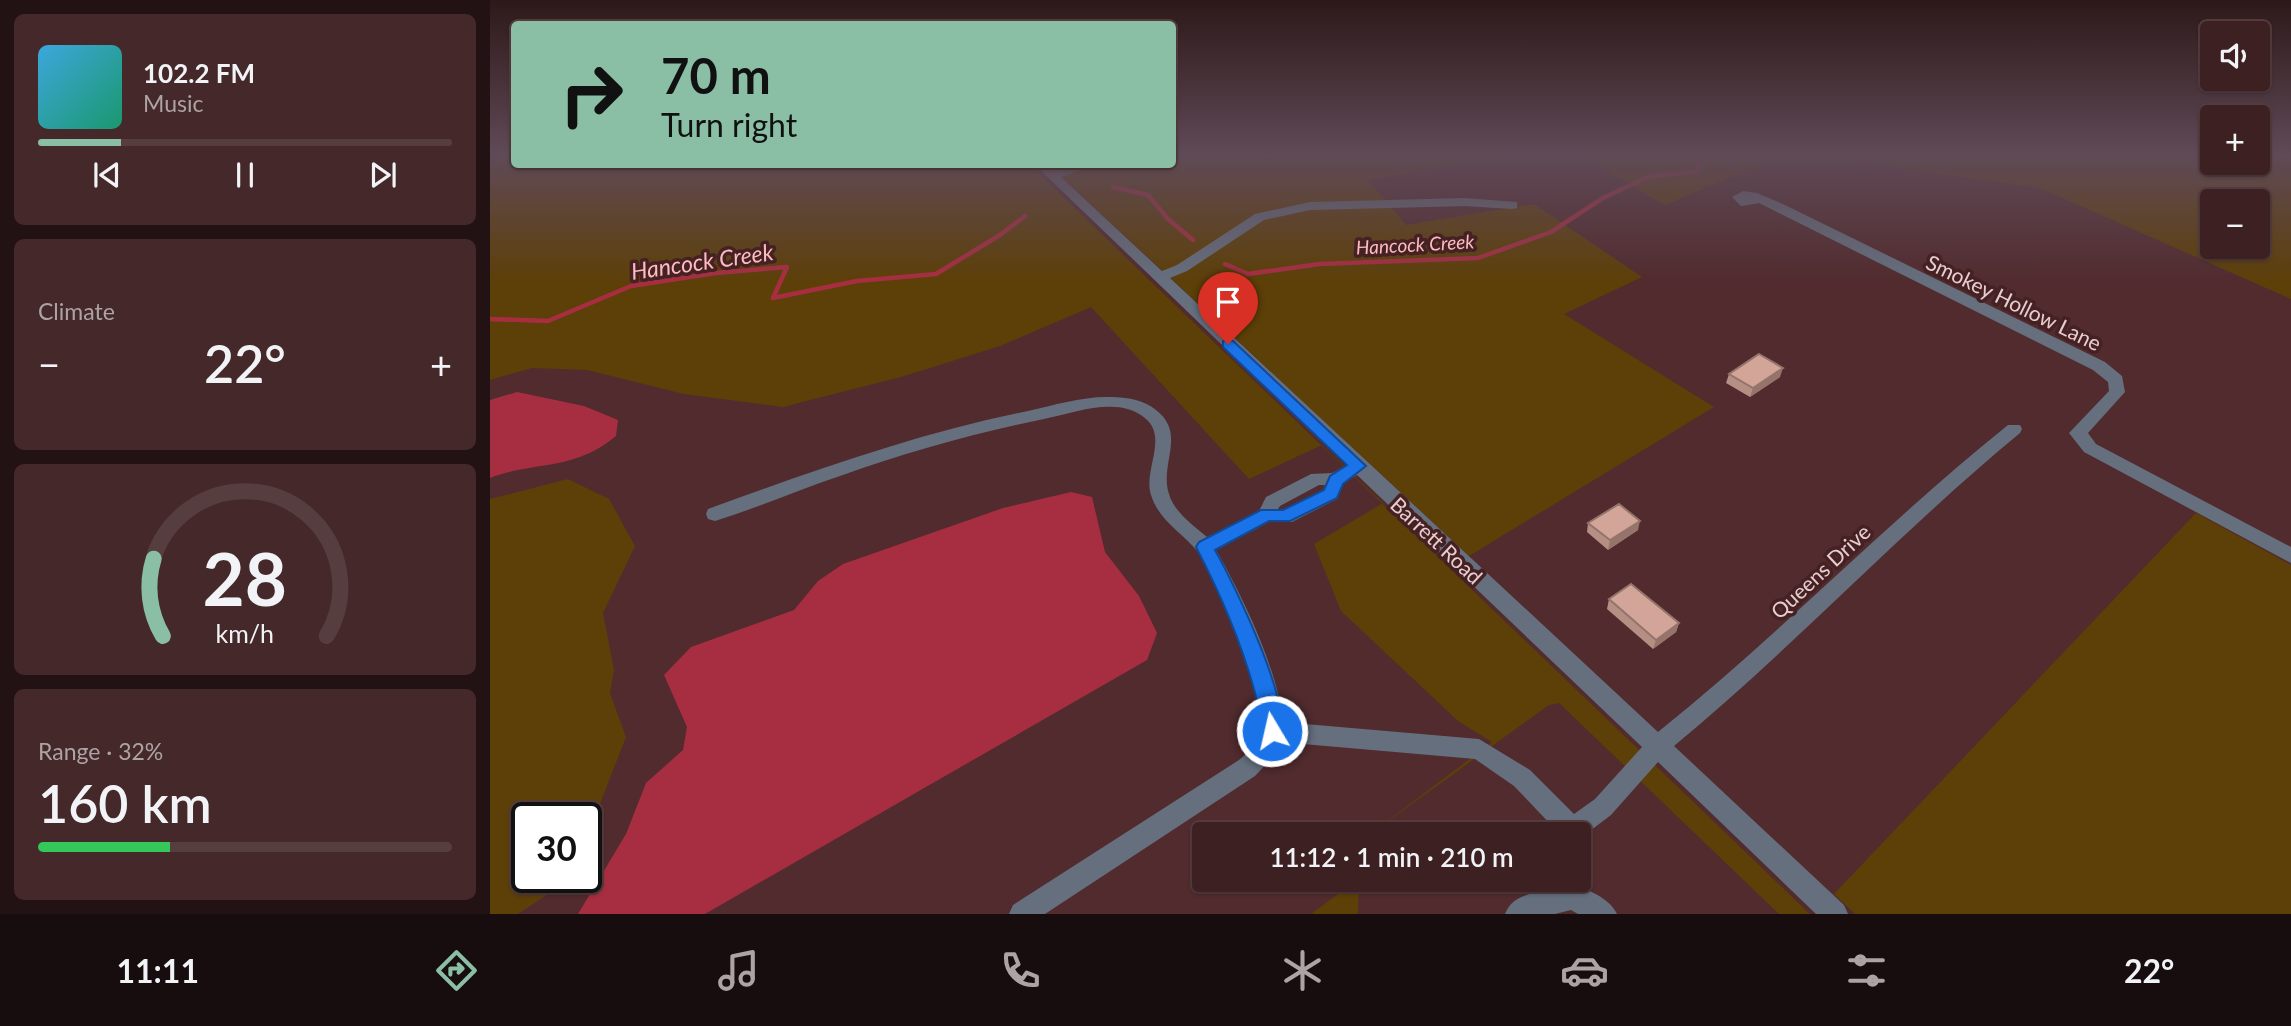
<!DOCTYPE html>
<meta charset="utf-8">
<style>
body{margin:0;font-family:Lato,sans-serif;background:#44282a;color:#f1f3f6;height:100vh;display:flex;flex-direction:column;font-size:26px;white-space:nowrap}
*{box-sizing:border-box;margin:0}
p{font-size:23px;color:#ada3a5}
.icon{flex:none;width:38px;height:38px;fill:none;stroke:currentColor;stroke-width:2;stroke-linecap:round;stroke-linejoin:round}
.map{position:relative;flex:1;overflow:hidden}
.drawer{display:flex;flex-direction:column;gap:14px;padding:14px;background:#221213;width:490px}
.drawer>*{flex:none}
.guide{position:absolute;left:21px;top:21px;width:665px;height:147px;border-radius:7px;box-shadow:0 2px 5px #0004,0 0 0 2px #563e40;background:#8abfa5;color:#111;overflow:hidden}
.buttons{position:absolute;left:1710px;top:21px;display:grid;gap:14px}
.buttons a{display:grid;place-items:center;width:70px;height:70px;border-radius:7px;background:#3d2022;box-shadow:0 2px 5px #0004,0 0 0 2px #563e40;font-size:35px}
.speed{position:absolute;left:21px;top:802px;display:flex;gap:14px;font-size:35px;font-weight:700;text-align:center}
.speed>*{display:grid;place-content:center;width:91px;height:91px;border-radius:50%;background:#3d2022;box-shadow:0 2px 5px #0004,0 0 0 2px #563e40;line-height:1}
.speed .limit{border:4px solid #111;border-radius:10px;background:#fff;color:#111}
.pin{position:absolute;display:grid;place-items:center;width:60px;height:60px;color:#fff;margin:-72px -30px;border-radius:50% 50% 50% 0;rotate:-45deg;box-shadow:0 0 7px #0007}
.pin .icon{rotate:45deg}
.me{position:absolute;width:77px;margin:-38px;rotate:351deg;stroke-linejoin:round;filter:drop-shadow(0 0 5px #0008)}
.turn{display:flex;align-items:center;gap:24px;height:147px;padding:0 35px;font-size:32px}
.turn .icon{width:91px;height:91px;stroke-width:2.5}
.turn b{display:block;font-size:49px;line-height:60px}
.big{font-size:52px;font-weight:600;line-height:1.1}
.drawer .widget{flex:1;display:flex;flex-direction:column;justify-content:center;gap:10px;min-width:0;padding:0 24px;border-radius:10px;background:#44282a}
.drawer .dial{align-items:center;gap:0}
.dial svg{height:182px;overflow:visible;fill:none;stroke:#563e40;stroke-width:7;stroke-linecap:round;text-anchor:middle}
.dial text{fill:#f1f3f6;stroke:none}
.song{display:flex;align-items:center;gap:21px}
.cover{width:84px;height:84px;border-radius:10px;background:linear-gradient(135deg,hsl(200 70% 55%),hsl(160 70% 35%))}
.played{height:7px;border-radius:4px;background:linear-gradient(90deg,#8abfa5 20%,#563e40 20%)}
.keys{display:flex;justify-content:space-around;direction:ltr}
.heat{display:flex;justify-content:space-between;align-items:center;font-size:38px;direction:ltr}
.charge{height:10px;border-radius:5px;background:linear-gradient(90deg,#34c759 32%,#563e40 0)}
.trip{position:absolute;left:702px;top:822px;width:399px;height:70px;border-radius:7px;background:#3d2022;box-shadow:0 2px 5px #0004,0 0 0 2px #563e40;font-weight:600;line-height:70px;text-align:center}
.tab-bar{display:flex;height:112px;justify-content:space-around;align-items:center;background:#180d0e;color:#ada3a5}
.tab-bar .icon{width:49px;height:49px}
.tab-bar .on{color:#8abfa5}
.tab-bar b{font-size:32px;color:#f1f3f6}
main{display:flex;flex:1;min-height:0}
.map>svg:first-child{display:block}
.green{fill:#5d3f08;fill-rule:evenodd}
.water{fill:#a72e41}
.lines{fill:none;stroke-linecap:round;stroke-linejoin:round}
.stream{stroke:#a72e41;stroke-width:4.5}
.minor{fill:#656f7e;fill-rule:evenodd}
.wall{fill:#b58e84}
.shaded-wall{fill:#94746b}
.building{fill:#d3a599;stroke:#94746b;stroke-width:2}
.route{fill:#1a73e8;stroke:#114b97;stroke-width:2}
.labels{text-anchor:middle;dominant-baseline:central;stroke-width:7;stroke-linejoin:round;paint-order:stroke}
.far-water-label{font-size:19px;font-style:italic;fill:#fdbcbf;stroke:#462124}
.street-label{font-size:21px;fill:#e7cece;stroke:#462124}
.water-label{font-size:23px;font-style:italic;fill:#fdbcbf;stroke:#462124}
</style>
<main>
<section class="drawer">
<div class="widget">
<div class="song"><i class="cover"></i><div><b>102.2 FM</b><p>Music</p></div></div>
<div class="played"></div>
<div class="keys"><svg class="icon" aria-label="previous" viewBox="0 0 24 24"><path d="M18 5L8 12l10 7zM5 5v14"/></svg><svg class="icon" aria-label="pause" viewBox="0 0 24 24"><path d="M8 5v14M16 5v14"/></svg><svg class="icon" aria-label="next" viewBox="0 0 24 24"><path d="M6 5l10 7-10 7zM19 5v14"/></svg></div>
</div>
<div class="widget"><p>Climate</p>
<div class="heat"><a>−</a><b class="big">22°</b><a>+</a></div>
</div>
<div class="widget dial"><svg viewBox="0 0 100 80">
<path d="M14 69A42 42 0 1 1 86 69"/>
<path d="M14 69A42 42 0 0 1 10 35" stroke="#8abfa5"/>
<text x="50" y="56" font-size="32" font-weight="700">28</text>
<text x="50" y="72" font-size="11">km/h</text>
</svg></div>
<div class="widget"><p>Range · 32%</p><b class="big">160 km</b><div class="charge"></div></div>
</section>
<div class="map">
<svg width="1801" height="914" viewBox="0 0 1801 914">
<rect width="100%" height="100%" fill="#512b2e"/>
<g class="green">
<path d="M0,154H24V164L540,165C799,415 1060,664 1320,914H1289L1069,703L1059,705L879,835L1002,742L968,721L851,611L824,544L893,503L832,445L759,479L601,307L510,346L411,377L293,407L194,394L97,370L42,368L0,380Z"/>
<polygon points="683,154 1024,154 878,180 916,225 1044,204 1152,277 1074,314 1224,407 979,556 559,165 682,164"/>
<path d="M1088,154H1722V163H1768V154H1801V299L1550,188L1358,161L1288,162L1250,173L1175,205ZM1722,201H1768V247H1722Z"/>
<polygon points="78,479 119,499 145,546 113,613 124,670 120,693 136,737 96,840 96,817 37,817 37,877 82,878 28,914 0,914 0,499"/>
<polygon points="1706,513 1801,565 1801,914 1365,914 1344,894"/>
<polygon points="867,880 869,880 868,914 821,914"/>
</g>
<g class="water">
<path d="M27,392L94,406L128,420L126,436C82,472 48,460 0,478V400Z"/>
<polygon points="581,492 602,497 615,552 649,596 667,633 657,660 215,914 88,914 136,834 156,783 193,750 197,727 174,675 201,647 304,610 328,581 353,564 513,508"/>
</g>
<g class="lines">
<g class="stream">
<polyline points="623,187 658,195 678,219 703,240"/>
<polyline points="735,264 758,274 829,264 988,258 1061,232 1113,198 1160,176 1207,172 1210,154"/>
<polyline points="0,319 58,321 141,286 226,273 297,267 283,298 367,281 446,274 510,235 535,216"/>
</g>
<g class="minor">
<path d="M544,164H558L565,171L587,164H607L571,177L672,271L687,265L765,214L820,202L975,198L1027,202V208L1022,209L975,206L820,210L774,220L697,271L680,278L1168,732C1289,635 1397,522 1518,425H1530L1532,429L1530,433C1410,532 1304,647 1184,746L1354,905L1358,914H1326L1168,762L1121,815L1088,840V835H1063L1065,829L1024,786L985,759L790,742L780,760L765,776L555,914H519L523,905L749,760C756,754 766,746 769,736C778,705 750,644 738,614C730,594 721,569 708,552C692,532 669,521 661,495C653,471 678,438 656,419C629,395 585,413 554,419C484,433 417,452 350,476C308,490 267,508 225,521L218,519L216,514L218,509C323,471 428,433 538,411C565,405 593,396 621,397C637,397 654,400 666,410C697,434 669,464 679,494C684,512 703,525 717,537L769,511L776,497L821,474L842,473L857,465ZM867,475L1152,747L1105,799L1084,814L1040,770L989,739L792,722C791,675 750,591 726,550L779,522H802L847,499L853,483ZM829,485H835L833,490L793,510L788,509L790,506Z"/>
<polygon points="1253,191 1267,193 1295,205 1615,362 1632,376 1635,392 1598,433 1606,444 1801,547 1801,563 1594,452 1579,433 1619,391 1618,382 1603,370 1269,203 1251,206 1242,197"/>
<path d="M1048,880H1074L1073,887C1090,883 1120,898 1127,914H1088L1081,910L1065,914H1015C1021,899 1032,896 1047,892Z"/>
</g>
</g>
<g class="wall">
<polygon points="1239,374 1290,377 1260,397 1236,383"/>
<polygon points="1098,523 1148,530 1118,550 1097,532"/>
<polygon points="1119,599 1189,623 1186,632 1163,649 1117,609"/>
</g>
<g class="shaded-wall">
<polygon points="1293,368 1290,377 1260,397 1263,388"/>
<polygon points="1150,521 1148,530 1118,550 1120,540"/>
<polygon points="1189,623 1186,632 1163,649 1166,640"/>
</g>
<g class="building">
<polygon points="1269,354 1293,368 1263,388 1239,374"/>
<polygon points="1129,504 1150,521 1120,540 1098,523"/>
<polygon points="1141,584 1189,623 1166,640 1119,599"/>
</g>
<linearGradient id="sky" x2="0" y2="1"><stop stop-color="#2d1819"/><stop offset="0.55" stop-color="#5f4a57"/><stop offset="1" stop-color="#5f4a57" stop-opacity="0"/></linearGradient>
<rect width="1801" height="282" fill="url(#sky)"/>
<path class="route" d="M738,340L743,341L876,466L853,484L847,498L800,521H779L725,550C743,582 804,706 789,737L782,740L774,737C767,722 769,705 764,689C750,639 730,593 706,547L709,542L771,510H793L834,490L840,476L857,465L733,347V341Z"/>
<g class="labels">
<g class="far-water-label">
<text transform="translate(925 244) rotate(-3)">Hancock Creek</text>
</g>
<g class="street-label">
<text transform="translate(1524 302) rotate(26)">Smokey Hollow Lane</text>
<text transform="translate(947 540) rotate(43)">Barrett Road</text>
<text transform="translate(1330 571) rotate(-43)">Queens Drive</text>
</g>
<g class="water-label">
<text transform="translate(212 261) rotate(-8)">Hancock Creek</text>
</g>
</g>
</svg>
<div class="buttons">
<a><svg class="icon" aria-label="sound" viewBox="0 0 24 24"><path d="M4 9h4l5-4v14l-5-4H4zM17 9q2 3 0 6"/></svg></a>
<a>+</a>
<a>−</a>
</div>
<div class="speed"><div class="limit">30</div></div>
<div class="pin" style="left:738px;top:344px;background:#d93025"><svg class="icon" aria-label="arrive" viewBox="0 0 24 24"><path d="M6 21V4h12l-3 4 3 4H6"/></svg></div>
<svg class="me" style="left:782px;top:731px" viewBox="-20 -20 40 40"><circle r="17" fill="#1a73e8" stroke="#fff" stroke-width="3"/><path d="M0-11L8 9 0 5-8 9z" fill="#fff"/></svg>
<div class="trip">11:12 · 1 min · 210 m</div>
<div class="guide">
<div class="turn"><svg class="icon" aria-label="right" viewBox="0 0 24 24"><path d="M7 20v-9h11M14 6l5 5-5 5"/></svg><div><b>70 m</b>Turn right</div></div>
</div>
</div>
</main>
<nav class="tab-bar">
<b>11:11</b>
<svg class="icon on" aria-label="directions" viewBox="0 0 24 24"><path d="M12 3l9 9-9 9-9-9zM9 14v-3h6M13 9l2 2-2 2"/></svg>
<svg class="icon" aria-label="music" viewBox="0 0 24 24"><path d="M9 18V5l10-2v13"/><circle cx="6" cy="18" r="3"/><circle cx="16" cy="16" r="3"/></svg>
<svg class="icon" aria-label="phone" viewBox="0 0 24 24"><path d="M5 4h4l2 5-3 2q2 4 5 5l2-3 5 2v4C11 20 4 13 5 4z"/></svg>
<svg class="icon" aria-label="climate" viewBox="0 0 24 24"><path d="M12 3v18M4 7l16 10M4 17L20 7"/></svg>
<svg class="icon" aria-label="car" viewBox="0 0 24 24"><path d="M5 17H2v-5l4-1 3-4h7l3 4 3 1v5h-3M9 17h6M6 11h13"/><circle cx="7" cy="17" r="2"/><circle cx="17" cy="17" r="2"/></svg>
<svg class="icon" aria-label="filters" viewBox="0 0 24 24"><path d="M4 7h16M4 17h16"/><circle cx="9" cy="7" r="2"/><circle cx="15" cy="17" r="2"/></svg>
<b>22°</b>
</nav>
